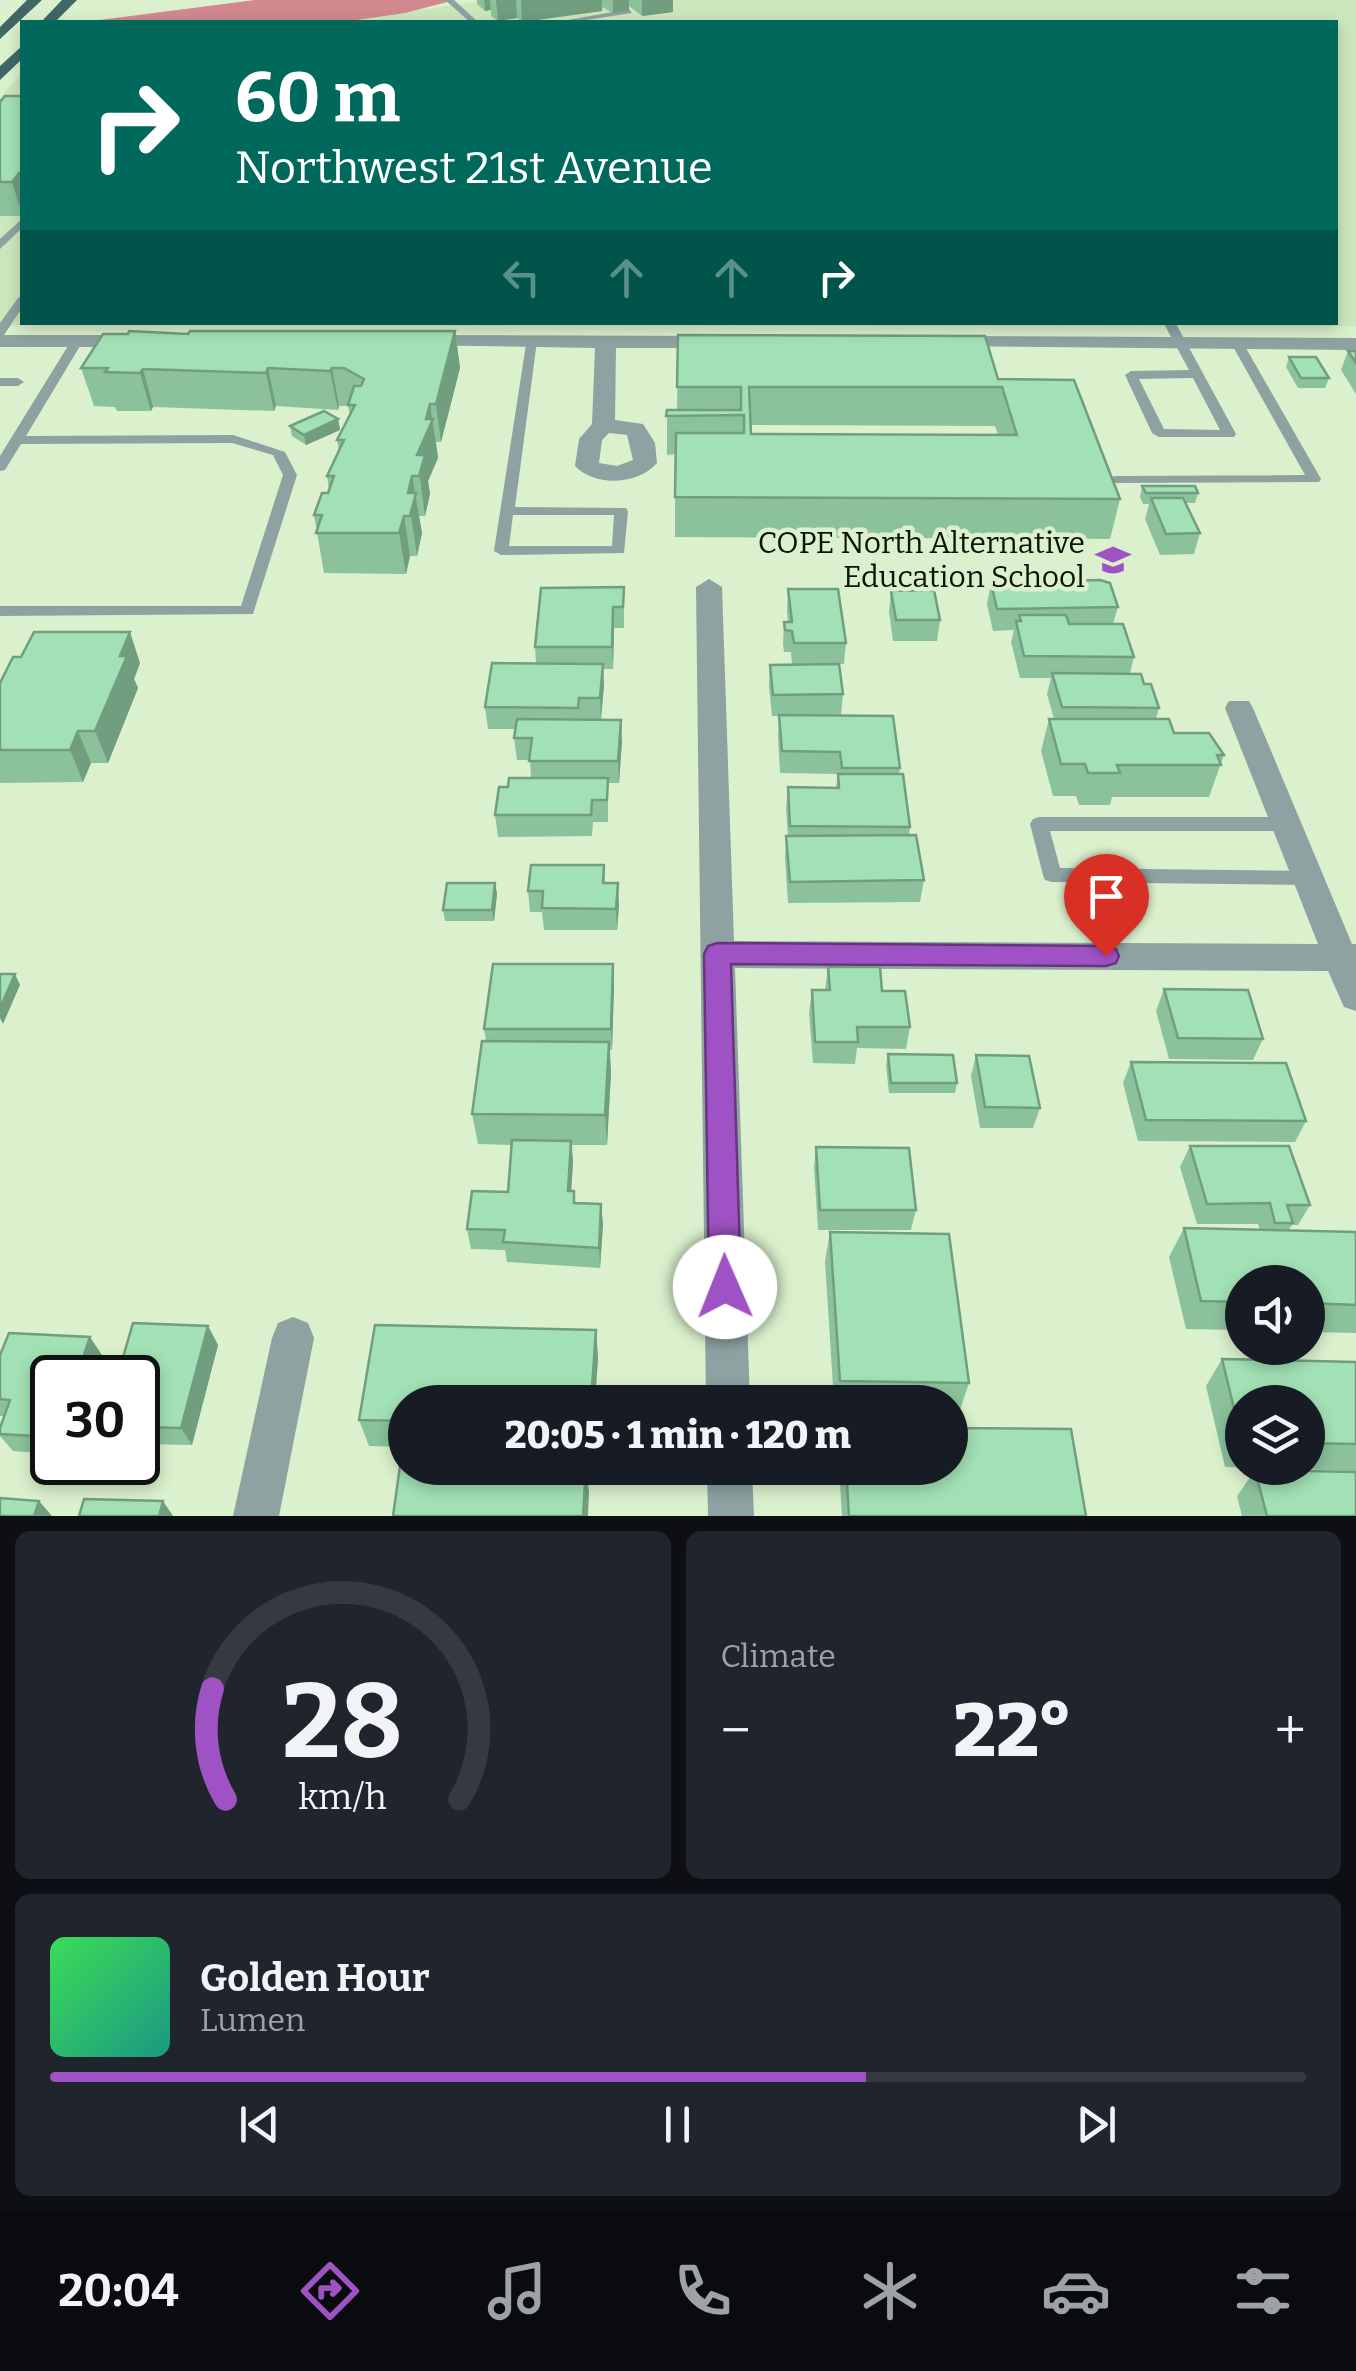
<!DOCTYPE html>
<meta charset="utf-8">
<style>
body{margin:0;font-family:Bitter,serif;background:#20242c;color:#f1f3f6;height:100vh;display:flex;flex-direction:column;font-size:38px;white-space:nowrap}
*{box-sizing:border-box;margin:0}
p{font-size:32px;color:#9ea1a6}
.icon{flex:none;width:55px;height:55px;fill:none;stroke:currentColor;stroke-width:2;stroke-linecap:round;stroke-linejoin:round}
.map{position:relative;height:1516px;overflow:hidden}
.drawer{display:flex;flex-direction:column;gap:15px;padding:15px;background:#0d0f14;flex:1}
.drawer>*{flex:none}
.top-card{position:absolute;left:20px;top:20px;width:1318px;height:305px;border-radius:0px;box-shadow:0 5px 15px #0003;background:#00695c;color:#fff;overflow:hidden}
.buttons{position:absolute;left:1225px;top:1265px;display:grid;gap:20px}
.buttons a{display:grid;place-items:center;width:100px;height:100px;border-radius:50%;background:#171b24;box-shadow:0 5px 15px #0003;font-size:50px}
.speed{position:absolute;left:30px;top:1355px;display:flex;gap:20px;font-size:50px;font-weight:700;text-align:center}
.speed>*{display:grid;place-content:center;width:130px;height:130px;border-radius:50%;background:#171b24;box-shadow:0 5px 15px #0003;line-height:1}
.speed .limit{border:5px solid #111;border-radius:15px;background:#fff;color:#111}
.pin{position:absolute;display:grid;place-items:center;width:85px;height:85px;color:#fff;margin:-102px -42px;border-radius:50% 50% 50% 0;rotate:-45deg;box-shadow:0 0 10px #0007}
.pin .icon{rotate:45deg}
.me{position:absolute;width:110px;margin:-55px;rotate:359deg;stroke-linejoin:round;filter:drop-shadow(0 0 8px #0008)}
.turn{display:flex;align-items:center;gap:35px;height:210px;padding:0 50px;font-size:45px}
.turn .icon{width:130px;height:130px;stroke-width:2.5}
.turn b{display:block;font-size:70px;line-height:85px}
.lanes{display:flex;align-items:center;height:95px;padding:0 50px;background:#0003;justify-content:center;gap:50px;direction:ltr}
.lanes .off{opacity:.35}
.big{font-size:75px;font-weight:800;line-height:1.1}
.drawer .card{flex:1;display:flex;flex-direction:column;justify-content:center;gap:15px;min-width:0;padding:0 35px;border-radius:15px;background:#20242c}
.drawer .dial{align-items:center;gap:0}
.dial svg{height:260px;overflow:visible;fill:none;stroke:#363941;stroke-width:7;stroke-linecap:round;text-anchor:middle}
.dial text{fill:#f1f3f6;stroke:none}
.song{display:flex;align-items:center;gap:30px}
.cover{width:120px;height:120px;border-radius:15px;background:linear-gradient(135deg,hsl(130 70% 55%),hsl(170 70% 35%))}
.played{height:10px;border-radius:5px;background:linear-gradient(90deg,#9f52c3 65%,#363941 65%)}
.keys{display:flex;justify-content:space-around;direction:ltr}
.heat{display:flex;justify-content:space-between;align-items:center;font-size:55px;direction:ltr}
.drawer .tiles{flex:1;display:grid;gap:15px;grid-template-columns:1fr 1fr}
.card:last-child{grid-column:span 2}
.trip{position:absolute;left:388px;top:1385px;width:580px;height:100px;border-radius:50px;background:#171b24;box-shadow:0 5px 15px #0003;font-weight:800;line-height:100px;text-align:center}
.tabs{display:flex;height:160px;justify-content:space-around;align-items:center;background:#090b0e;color:#9ea1a6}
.tabs .icon{width:70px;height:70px}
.tabs .active{color:#9f52c3}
.tabs b{font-size:45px;color:#f1f3f6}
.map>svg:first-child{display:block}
.built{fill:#cce7bc}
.water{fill:#d1898f}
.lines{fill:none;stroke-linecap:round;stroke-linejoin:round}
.lane{fill:#8da2a1;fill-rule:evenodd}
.street{fill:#8da2a1;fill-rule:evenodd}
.primary{fill:#3f6766;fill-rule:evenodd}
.wall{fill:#8bc29c;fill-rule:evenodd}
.shaded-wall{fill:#719e7f}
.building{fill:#a2e1b5;stroke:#719e7f;stroke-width:2.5;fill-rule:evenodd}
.route{fill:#9f52c3;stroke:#67357f;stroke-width:2.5}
.labels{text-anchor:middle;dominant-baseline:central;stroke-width:9;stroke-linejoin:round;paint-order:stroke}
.poi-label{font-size:30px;fill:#0c1408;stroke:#dbf1cd;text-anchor:end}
</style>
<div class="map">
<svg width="1356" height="1516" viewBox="0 0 1356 1516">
<rect width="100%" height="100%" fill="#dbf1cd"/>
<polygon class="built" points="489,0 1356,0 1356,326 0,325 0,98 22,73 22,322 1335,322 1335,22 335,22"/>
<polygon class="water" points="255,0 455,0 405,13 343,22 84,22"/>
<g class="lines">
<g class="lane">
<polygon points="445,0 454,0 478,22 470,22"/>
<polygon points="629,9 632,13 573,22 557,22"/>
<polygon points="22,219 22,228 0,249 0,239"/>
<polygon points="22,296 22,308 4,335 0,336 0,323 18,298"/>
<path d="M1163,322H1175L1236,434L1234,437H1159L1152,433L1125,375L1131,371L1189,370ZM1193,378L1220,430L1164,429L1139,379Z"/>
<polygon points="77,337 83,341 26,436 233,435 285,452 297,475 253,614 0,616 0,606 241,606 283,475 273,455 232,443 21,444 5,470 0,471 0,456 71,341"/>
<path d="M527,338L537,341L515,507L626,508L628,511L624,553L501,555L494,551ZM513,515H614L612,546H509Z"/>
<polygon points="1237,339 1243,343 1321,479 1319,482 1111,483 1111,477 1116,476 1305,475 1231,343"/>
<polygon points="0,378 18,378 24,382 18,386 0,386"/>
<polygon points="1039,817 1286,817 1292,819 1295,824 1292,829 1286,831 1050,831 1060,868 1308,871 1315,873 1318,878 1315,883 1308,885 1052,882 1045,880 1043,875 1030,824 1033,819"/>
<polygon points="605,1386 727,1386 736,1390 740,1399 738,1402 594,1402 596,1390"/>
</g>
<g class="street">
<polygon points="0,335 138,335 149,341 138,347 0,347"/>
<path d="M419,335L718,336L729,342L718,348H616L615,420L643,424L655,443L657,463C638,485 595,487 575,466L579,439L592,424L595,348L412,345L408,341L412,337ZM609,433L627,435L633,460L617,466L599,463L602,440Z"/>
<polygon points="949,336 1356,338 1356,350 942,346 938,342"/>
<polygon points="709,579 722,587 734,941 1318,944 1225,708 1229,701 1249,701 1253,708 1352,944 1356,944 1356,1011 1344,1007 1328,971 735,968 750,1402 706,1402 696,587"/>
<polygon points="293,1317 308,1323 314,1338 279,1516 233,1516 272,1338 278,1323"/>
<polygon points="707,1468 752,1468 754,1516 708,1516"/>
</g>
<g class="primary">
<polygon points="27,0 42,0 0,39 0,27"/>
<polygon points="62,0 77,0 55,22 41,22"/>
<polygon points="22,46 22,59 0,80 0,66"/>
</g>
</g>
<g class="wall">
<polygon points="477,0 673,0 673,12 642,16 629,6 629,11 613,13 602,7 602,11 522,22 517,18 498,21 491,16 491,10 485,11 477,4"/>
<polygon points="22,96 22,216 0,216 0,102"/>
<polygon points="455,331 460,368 441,442 436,442 438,458 428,481 430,494 425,516 419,516 422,533 417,556 410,556 406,574 324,573 314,515 329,490 327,476 339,451 337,440 350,415 348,406 339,406 338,410 276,406 274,411 153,407 151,411 117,411 115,407 94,406 81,368 188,334"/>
<path d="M678,335L998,379L1120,499L1110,539L675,537V454L667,455V410H677ZM750,425L995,426L998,435L751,434Z"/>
<polygon points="1348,351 1356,351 1356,394 1341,370"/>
<polygon points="1289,357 1329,378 1325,388 1298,388 1286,367"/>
<polygon points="338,419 340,430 306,445 292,436 290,426"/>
<polygon points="1142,486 1198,493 1195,503 1186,503 1200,533 1194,554 1160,555 1145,519 1149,504 1143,504 1140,497"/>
<polygon points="991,583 1118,607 1113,624 1134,657 1130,673 1144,684 1159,708 1156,719 1174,733 1224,755 1209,797 1112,797 1110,805 1079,805 1076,796 1053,796 1041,751 1049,719 1054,719 1047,694 1051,678 1020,678 1011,642 1014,630 993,631 987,604"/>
<polygon points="624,587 624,628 614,628 613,669 603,669 604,685 601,719 622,741 619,783 608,783 608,822 593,822 592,836 498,837 495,815 508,787 531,778 530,760 517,760 514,738 516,729 488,729 485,707 536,663 535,647"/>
<polygon points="788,589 846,643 844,664 839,664 843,694 841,715 900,768 899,774 910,827 909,835 924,880 920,902 788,903 785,858 786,836 788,836 786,809 788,787 836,788 838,774 780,773 778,737 779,716 772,716 769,686 770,665 792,665 791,652 784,652 783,644 784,622 788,622 787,611"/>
<polygon points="891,591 940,620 937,641 893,641 889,612"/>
<polygon points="140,663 134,679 138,688 108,763 91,763 83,782 0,783 0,683"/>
<polygon points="604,865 605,883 619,905 617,930 544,930 542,912 530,912 528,891"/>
<polygon points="495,883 497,894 494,921 445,921 443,910"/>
<polygon points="828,967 882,991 910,1027 906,1049 857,1048 855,1064 813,1063 809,1012 812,990 825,990"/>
<polygon points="614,985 612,1050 610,1050 611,1073 607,1145 572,1145 573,1162 571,1191 574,1191 575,1203 601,1204 603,1224 600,1268 507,1262 505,1250 471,1249 467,1229 508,1192 512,1145 478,1144 472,1114 486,1041 484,1029"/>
<polygon points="1164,989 1263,1039 1253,1060 1169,1059 1156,1011"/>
<polygon points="888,1054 957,1083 955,1093 889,1093 886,1065"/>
<polygon points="976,1055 1040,1108 1033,1128 980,1128 971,1076"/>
<polygon points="1131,1062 1306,1121 1295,1142 1138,1141 1123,1083"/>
<polygon points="1190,1146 1310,1205 1298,1225 1292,1225 1288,1231 1356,1232 1356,1333 1308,1332 1308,1282 1242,1282 1242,1330 1186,1329 1169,1257 1184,1228 1260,1230 1258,1224 1197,1224 1180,1167"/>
<polygon points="816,1147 916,1210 911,1230 818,1230 814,1167"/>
<polygon points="830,1232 969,1383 960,1410 950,1410 950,1402 834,1402 825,1261"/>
<polygon points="375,1325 596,1330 598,1358 595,1402 405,1402 405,1447 369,1446 359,1420"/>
<polygon points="208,1326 218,1345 192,1445 138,1444 138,1378"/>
<polygon points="0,1355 102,1355 52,1378 52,1454 13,1451 0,1436 0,1428 4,1416 0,1416"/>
<path d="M1222,1359L1356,1362V1471L1225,1467L1206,1386ZM1242,1402H1308V1468H1242Z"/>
<polygon points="839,1468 950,1468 1086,1516 842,1516"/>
<polygon points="1255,1470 1356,1516 1242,1516 1237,1496"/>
</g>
<g class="shaded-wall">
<polygon points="484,0 490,0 491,10 485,11"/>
<polygon points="496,0 516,0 517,18 498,21"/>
<polygon points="521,0 602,0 602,11 522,22"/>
<polygon points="613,0 629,0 629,11 613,13"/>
<polygon points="642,0 673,0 673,12 642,16"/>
<polygon points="19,173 22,184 22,214 12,182"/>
<polygon points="455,331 460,368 441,442 436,404"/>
<polygon points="268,368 276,406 274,411 266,373"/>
<polygon points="332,368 339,406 338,410 330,371"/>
<polygon points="143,369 153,407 151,411 140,373"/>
<polygon points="430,404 438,458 428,481 430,494 425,516 417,455"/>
<polygon points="338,419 340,430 306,445 304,435"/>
<polygon points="412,476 422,533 417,556 408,493"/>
<polygon points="404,516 410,556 406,574 399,533"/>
<polygon points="613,607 614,628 613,669 612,647"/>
<polygon points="130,632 140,663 134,679 138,688 108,763 95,731 120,656"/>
<polygon points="603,664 604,685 601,719 600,698"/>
<polygon points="621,720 622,741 619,783 618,761"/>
<polygon points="78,731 91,763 83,782 70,750"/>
<polygon points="495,883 497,894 494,921 492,910"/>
<polygon points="618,883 619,905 617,930 616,909"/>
<polygon points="613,964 614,985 612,1050 611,1029"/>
<polygon points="15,974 20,985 3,1024 0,1018 0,1008"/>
<polygon points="609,1042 611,1073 607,1145 605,1115"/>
<polygon points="571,1141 573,1162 570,1211 568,1191"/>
<polygon points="601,1204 603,1224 600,1268 599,1248"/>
<polygon points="208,1326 218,1345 192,1445 181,1428"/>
<polygon points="596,1330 598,1358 595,1402 591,1402"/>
<polygon points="90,1337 102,1355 95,1378 76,1378"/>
<polygon points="586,1468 589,1492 588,1516 583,1516"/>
<polygon points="39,1501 52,1516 34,1516"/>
<polygon points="163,1501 173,1516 159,1516"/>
</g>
<g class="building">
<polygon points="5,96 22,96 22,174 19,173 12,182 0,182 0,102"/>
<polygon points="129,331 188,334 190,331 455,331 436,404 430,404 426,419 433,419 417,455 425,455 419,476 412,476 408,493 416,493 410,516 404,516 399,533 316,533 322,515 314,515 322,493 328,493 334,476 327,476 344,440 337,440 355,405 348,405 354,386 361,386 364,379 344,368 332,368 330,371 268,368 266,373 143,369 140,373 105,372 108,368 81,368 103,334 128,334"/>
<path d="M678,335L985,336L998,379L1074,380L1120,499L675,497L676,433H744V415L666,416L667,410H741V387H677ZM749,387H1002L1017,435L751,434Z"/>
<polygon points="1348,351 1356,351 1356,363"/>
<polygon points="1289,357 1316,357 1329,378 1301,378"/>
<polygon points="324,411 338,419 304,435 290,426"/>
<polygon points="1142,486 1195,486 1198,493 1146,493"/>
<polygon points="1151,498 1183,498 1200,533 1166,534"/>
<polygon points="1100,580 1110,583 1118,607 997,609 991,583"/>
<polygon points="624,587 623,607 613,607 612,647 535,647 541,588"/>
<polygon points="788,589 838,589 846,643 794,643 792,631 785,630 784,622 792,622"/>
<polygon points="934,590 940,620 896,620 891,591"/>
<polygon points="1019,615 1066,615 1069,624 1123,624 1134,657 1024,656 1016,621 1021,621"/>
<polygon points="34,632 130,632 120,656 127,656 95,731 78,731 70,750 0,750 0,683 13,657 21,657"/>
<polygon points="492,663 603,664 600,698 579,698 578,708 485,707"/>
<polygon points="839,664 843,694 773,695 770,665"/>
<polygon points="1052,673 1141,674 1144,684 1151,684 1159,708 1062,707"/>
<polygon points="779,715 893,716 900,768 842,768 840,752 782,751"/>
<polygon points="517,719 621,720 618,761 529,761 532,738 514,738"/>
<polygon points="1049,719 1169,719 1174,733 1209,733 1224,755 1217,755 1221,765 1117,765 1120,773 1088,773 1085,764 1061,764"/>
<polygon points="838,774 903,774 910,827 790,826 788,787 839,788"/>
<polygon points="509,778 608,778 607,800 592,800 591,815 495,815 499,787 508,787"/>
<polygon points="916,835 924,880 790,882 786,836"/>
<polygon points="531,865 604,865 603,883 618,883 616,909 542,908 543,891 528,891"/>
<polygon points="447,883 495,883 492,910 443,910"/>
<polygon points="493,964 613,964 611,1029 484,1029"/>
<polygon points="828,967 880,967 882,991 905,991 910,1027 857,1027 858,1042 815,1042 812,990 830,990"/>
<polygon points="0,974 15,974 0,1008"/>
<polygon points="1164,989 1248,990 1263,1039 1178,1038"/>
<polygon points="482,1041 609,1042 605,1115 472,1114"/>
<polygon points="888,1054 953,1055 957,1083 891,1083"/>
<polygon points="976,1055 1029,1056 1040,1108 985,1107"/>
<polygon points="1131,1062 1286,1063 1306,1121 1146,1120"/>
<polygon points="512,1140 571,1141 568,1191 574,1191 574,1203 601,1204 599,1248 503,1242 505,1230 467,1229 472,1191 508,1192"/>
<polygon points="1190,1146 1289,1146 1310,1205 1287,1205 1293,1223 1275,1223 1270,1203 1207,1204"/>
<polygon points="816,1147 909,1148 916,1210 820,1210"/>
<polygon points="1184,1228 1356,1232 1356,1305 1308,1303 1308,1282 1242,1282 1242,1302 1201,1301"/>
<polygon points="830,1232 949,1234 969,1383 840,1381"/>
<polygon points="133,1323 208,1326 181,1428 138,1427 138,1378 117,1378"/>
<polygon points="375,1325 596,1330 591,1402 405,1402 405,1421 359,1420"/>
<polygon points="9,1333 90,1337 76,1378 52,1378 52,1437 0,1434 0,1428 10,1400 0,1399 0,1355"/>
<polygon points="1222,1359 1356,1362 1356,1444 1308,1443 1308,1402 1242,1402 1242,1441"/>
<polygon points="950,1428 1071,1429 1086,1516 849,1516 846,1468 950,1468"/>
<polygon points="400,1466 405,1466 405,1468 586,1468 583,1516 393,1516"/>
<polygon points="1255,1470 1356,1472 1356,1516 1267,1516"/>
<polygon points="0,1498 39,1501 34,1516 0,1516"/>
<polygon points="84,1499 163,1501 159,1516 79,1516"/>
</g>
<polygon class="route" points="717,943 1106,946 1116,949 1119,956 1116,963 1106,966 731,964 741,1287 736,1298 725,1302 714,1298 709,1287 704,954 708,946"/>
<defs>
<g id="school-bare" transform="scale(2.7)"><path d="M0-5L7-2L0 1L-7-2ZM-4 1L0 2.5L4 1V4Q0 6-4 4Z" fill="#9f52c3" stroke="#dbf1cd" stroke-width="2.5" paint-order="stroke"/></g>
</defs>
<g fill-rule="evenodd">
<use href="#school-bare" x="1113" y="560"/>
</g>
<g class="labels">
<g class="poi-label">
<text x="1085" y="543">COPE North Alternative<tspan x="1085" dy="34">Education School</tspan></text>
</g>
</g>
</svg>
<div class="buttons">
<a><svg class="icon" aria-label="sound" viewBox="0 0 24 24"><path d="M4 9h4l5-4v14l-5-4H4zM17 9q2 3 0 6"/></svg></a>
<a><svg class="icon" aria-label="layers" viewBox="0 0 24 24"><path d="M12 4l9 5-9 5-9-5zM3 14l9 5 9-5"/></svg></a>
</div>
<div class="speed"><div class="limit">30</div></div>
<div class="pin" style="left:1106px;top:956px;background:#d93025"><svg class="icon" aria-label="arrive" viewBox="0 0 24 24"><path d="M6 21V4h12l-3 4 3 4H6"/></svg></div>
<svg class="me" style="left:725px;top:1287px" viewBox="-20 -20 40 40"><circle r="19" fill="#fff"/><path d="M0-13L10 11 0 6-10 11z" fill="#9f52c3"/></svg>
<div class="trip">20:05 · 1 min · 120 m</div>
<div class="top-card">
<div class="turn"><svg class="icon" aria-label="right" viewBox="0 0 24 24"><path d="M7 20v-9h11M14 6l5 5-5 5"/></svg><div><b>60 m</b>Northwest 21st Avenue</div></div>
<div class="lanes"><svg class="icon off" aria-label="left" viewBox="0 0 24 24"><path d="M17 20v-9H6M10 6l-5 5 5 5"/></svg><svg class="icon off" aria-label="ahead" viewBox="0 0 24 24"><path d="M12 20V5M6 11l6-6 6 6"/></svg><svg class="icon off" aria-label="ahead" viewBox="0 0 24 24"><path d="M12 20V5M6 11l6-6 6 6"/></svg><svg class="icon" aria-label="right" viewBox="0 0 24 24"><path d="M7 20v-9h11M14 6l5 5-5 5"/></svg></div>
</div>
</div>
<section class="drawer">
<div class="tiles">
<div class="card dial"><svg viewBox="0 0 100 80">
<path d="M14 69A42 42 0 1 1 86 69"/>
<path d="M14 69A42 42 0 0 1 10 35" stroke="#9f52c3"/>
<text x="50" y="56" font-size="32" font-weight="700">28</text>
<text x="50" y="72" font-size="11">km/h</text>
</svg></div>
<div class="card"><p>Climate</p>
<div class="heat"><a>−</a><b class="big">22°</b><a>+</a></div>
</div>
<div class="card">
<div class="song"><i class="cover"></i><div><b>Golden Hour</b><p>Lumen</p></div></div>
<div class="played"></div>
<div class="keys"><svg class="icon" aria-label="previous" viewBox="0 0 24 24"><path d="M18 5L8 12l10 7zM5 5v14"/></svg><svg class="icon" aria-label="pause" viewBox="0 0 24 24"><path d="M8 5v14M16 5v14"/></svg><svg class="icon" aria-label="next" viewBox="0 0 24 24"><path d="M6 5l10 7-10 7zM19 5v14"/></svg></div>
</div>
</div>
</section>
<nav class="tabs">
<b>20:04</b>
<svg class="icon active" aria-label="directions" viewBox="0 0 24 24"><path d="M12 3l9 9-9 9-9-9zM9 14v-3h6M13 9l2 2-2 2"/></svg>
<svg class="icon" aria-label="music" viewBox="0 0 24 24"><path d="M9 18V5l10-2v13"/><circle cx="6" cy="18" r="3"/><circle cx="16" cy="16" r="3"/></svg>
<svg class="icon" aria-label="phone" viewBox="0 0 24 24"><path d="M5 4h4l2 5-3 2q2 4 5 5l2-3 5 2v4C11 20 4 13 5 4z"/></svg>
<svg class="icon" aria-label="climate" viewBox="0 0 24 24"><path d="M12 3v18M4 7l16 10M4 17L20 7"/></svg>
<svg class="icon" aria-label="car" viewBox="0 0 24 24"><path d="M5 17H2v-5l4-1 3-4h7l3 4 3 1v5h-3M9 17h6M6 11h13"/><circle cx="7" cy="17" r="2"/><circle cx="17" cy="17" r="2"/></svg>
<svg class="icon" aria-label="filters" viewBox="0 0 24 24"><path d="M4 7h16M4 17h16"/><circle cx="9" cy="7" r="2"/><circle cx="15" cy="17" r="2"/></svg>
</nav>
